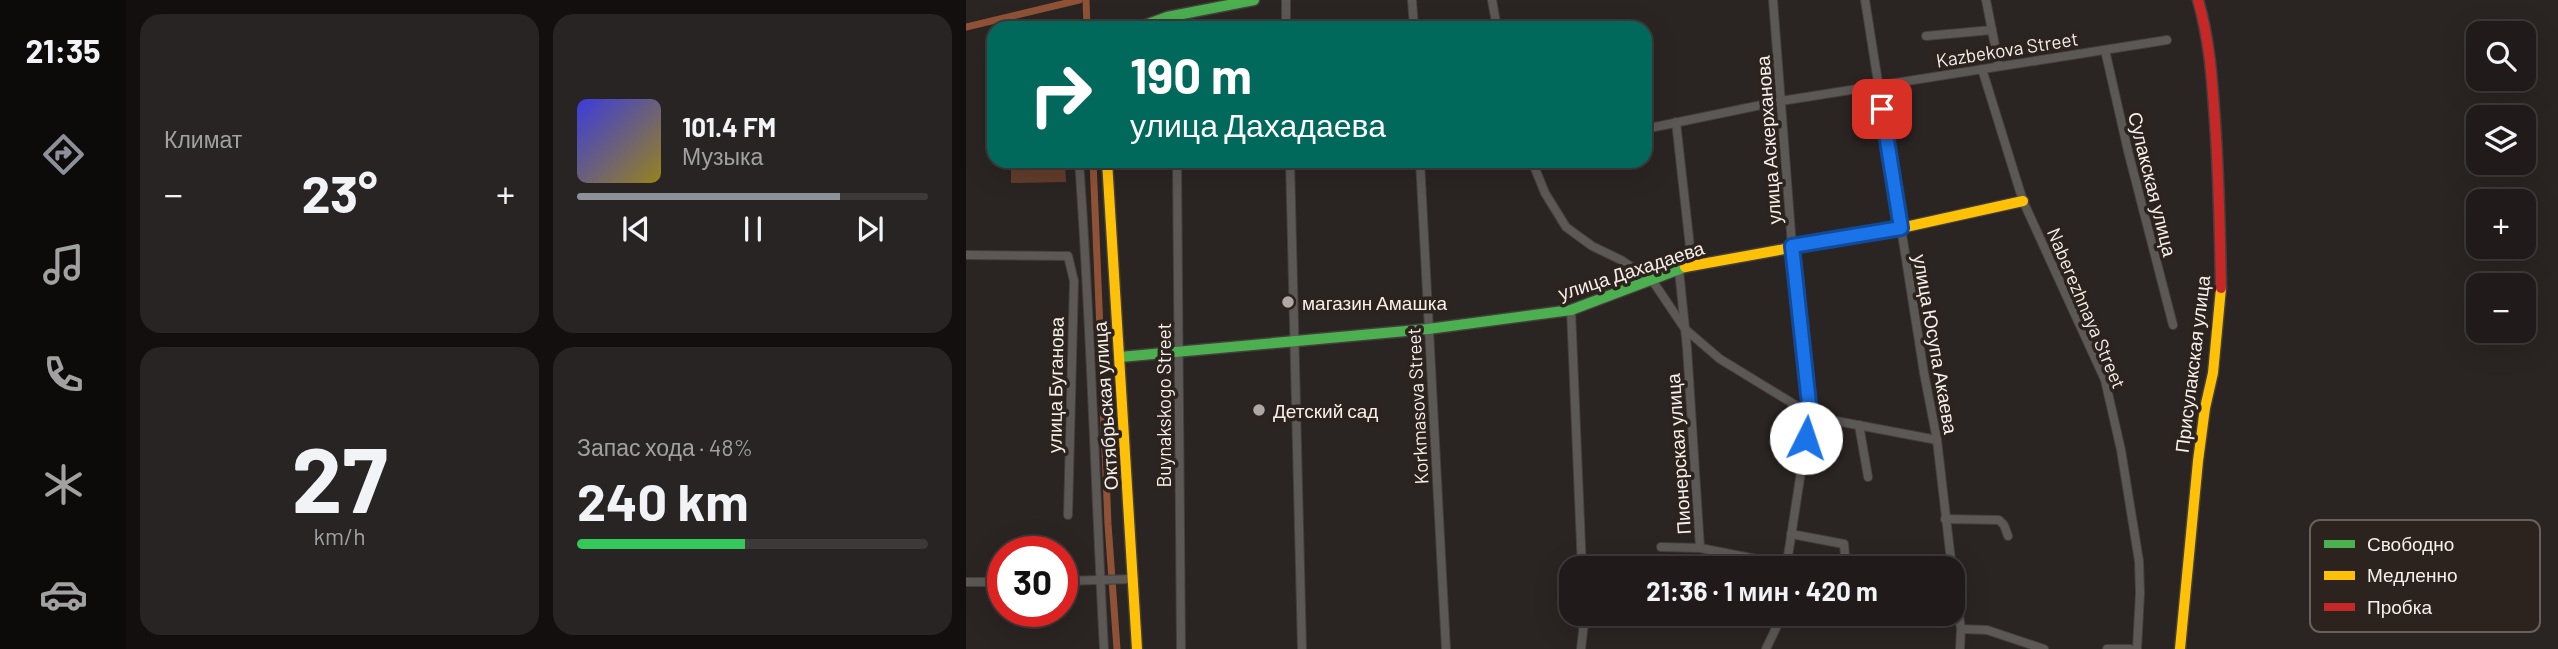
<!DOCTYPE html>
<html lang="ru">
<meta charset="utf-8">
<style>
body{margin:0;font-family:Barlow,sans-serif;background:#282423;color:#f1f3f6;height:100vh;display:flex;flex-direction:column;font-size:26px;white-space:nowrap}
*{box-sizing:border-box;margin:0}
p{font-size:23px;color:#a2a1a2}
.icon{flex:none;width:38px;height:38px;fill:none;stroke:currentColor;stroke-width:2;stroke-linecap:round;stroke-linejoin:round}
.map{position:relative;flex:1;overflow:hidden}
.side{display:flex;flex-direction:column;gap:14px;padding:14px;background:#120f0e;width:840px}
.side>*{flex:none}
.top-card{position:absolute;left:21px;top:21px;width:665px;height:147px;border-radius:21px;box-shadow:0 7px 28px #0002,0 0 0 2px #3d3939;background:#00695c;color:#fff;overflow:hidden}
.tools{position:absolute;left:1500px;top:21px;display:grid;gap:14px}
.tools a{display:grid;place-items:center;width:70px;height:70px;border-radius:14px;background:#201b1a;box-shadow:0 7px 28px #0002,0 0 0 2px #3d3939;font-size:35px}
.speed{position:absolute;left:21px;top:536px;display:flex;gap:14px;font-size:35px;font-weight:700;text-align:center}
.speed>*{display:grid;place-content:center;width:91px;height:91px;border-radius:50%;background:#201b1a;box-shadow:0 7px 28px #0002,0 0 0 2px #3d3939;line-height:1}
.speed .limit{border:10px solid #d22;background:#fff;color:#111}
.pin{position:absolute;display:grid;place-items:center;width:60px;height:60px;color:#fff;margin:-30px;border-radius:14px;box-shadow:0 4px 10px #0006}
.me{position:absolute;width:77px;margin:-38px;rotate:4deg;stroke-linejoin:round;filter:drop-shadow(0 0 5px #0008)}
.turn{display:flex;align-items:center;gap:24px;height:147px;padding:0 28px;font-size:32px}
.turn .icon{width:91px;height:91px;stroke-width:2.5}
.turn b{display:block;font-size:49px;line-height:60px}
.big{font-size:52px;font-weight:700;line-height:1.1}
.side .tile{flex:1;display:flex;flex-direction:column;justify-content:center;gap:10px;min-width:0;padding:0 24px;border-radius:21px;background:#282423}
.side .dial{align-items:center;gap:0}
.dial b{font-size:91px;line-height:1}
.song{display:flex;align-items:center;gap:21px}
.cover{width:84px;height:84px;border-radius:10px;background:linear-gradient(135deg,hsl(240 70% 55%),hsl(50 70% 35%))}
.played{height:7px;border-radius:4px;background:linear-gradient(90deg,#8c9099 75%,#3d3939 75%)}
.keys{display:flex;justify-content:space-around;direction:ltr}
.heat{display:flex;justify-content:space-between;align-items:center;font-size:38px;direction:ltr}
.charge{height:10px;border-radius:5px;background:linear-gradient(90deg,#34c759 48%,#3d3939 0)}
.side .tiles{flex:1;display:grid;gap:14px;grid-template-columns:repeat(2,1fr)}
.trip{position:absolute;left:593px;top:556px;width:406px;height:70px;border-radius:21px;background:#201b1a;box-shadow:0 7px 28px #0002,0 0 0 2px #3d3939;font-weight:700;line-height:70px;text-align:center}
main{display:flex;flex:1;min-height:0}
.tab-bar{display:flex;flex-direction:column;width:126px;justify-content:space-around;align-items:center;background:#0d0b0a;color:#a2a1a2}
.tab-bar .icon{width:49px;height:49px}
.tab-bar .active{color:#8c9099}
.tab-bar b{font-size:32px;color:#f1f3f6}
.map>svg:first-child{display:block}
.green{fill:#613d2c}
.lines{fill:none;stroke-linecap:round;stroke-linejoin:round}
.canal{stroke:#8f5237;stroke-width:7}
.street-casing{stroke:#433f3c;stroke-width:10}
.fast-casing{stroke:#433f3c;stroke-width:13}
.slow-casing{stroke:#433f3c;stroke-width:13}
.jam-casing{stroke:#433f3c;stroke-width:13}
.street{stroke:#5c5856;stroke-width:8}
.fast{stroke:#4caf50;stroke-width:10}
.slow{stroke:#ffc107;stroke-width:10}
.jam{stroke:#c62828;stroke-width:10}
.route-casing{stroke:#114b97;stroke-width:18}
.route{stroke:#1a73e8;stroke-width:12}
.poi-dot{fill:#afa8a5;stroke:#2d231e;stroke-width:2.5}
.labels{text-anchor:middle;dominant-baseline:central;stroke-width:7;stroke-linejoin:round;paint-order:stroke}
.street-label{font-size:19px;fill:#f6efeb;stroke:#2d231e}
.poi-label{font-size:19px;fill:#f6efeb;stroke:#2d231e;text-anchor:start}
.key{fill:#2d231e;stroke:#69605c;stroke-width:2}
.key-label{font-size:19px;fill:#f6efeb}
</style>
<main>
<nav class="tab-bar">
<b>21:35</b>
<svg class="icon active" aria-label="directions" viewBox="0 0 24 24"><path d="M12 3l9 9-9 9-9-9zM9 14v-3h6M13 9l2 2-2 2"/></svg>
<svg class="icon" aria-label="music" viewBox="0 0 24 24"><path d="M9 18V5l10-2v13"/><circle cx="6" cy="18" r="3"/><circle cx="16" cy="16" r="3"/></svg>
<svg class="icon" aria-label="phone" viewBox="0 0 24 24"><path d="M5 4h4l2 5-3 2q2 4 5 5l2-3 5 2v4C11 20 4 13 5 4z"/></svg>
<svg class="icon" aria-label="climate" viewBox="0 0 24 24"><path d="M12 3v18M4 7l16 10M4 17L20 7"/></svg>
<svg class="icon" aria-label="car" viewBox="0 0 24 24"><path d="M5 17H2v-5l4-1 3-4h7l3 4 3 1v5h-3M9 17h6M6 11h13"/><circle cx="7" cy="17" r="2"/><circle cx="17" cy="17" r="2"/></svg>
</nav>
<section class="side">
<div class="tiles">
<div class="tile"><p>Климат</p>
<div class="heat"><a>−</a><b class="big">23°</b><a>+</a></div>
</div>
<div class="tile">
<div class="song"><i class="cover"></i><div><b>101.4 FM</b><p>Музыка</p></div></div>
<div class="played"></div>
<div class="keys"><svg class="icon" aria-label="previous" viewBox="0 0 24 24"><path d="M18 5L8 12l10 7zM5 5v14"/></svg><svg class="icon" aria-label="pause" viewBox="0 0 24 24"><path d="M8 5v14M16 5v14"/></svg><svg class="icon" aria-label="next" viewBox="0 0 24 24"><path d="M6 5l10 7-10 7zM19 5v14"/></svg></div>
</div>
<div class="tile dial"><b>27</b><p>km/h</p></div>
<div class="tile"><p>Запас хода · 48%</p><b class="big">240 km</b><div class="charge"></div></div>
</div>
</section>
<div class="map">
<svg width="1592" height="649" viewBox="0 0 1592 649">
<rect width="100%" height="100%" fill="#2a2422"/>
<polygon class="green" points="45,161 99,161 100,182 45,183"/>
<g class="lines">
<g class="canal">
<polyline points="120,0 121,28"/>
<polyline points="0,27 113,0"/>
<polyline points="127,161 142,524 151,649"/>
</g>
<g class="street-casing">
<g id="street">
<polyline points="320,0 320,28"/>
<polyline points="446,0 448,28"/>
<polyline points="526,0 531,28"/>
<polyline points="807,0 826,246 844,413 820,569"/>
<polyline points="899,0 958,373 971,440 986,569"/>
<polyline points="1020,0 1033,66"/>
<polyline points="960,36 1026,30"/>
<polyline points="1139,50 1162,151 1207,325"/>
<polyline points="1016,69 1057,201 1139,380 1155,450 1173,561 1174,593 1171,649"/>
<polyline points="710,122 726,265"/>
<polyline points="679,129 815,101 1201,40"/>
<path d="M113,161C125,324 129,486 138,649"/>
<polyline points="211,161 215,649"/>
<polyline points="324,161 336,649"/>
<polyline points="454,161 480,649"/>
<polyline points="566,161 579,193 600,227 626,246 655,260 686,280 719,329 754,359 849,417 971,440"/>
<polyline points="0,255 102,256 108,281 102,515"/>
<polyline points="713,270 721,348 734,548 821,565"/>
<polyline points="605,310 616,569"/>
<polyline points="893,425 902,477"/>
<polyline points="979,519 1033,520 1038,525 1042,536"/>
<polyline points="825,534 878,544 880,567"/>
<polyline points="695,547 734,548"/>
<polyline points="987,575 995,629 994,649"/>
<polyline points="96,581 168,579"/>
<polyline points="0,582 37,582"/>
<polyline points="995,629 1021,630 1078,649"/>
<polyline points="615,649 619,614"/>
<polyline points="800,649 810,628 812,614"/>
<polyline points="1141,649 1164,649"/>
</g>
</g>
<g class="fast-casing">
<g id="fast">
<polyline points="171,28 201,17 288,0"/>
<polyline points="154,357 462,329 605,310 719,267"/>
</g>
</g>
<g class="slow-casing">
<g id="slow">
<polyline points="141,161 171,649"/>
<polyline points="719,267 935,228 1057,201"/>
<polyline points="1214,649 1232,461 1239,408 1247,373 1255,288"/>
</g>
</g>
<g class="jam-casing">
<path id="jam" d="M1232,0C1244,42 1246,79 1249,122C1253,177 1254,233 1255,288"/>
</g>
<use href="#street" class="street"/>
<use href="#fast" class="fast"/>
<use href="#slow" class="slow"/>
<use href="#jam" class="jam"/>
</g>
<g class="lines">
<g class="route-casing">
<polyline id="route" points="840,438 844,413 826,246 935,228 916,109"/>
</g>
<use href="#route" class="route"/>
</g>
<g class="poi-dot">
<circle cx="322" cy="302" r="7"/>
<circle cx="293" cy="410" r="7"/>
</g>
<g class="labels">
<g class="street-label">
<text transform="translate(1041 49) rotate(-9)">Kazbekova Street</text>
<text transform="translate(802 140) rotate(-94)">улица Аскерханова</text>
<text transform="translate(1187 184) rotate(76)">Сулакская улица</text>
<text transform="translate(665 270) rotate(-18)">улица Дахадаева</text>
<text transform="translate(1121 308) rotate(67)">Naberezhnaya Street</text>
<text transform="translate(970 344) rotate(80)">улица Юсупа Акаева</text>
<text transform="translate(1226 364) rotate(-83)">Присулакская улица</text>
<text transform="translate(89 385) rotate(-89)">улица Буганова</text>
<text transform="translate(197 405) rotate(-90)">Buynakskogo Street</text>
<text transform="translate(139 406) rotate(-94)">Октябрьская улица</text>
<text transform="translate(451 406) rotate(-93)">Korkmasova Street</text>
<text transform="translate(712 454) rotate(-94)">Пионерская улица</text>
</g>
<g class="poi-label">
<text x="336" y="302">магазин Амашка</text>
<text x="307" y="410">Детский сад</text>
</g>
</g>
<rect x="1344" y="520" width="230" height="112" rx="10" class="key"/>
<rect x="1358" y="540" width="31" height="8" fill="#4caf50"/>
<rect x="1358" y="571" width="31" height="9" fill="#ffc107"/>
<rect x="1358" y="603" width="31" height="8" fill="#c62828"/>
<g class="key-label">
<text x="1401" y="551">Свободно</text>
<text x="1401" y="582">Медленно</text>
<text x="1401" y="614">Пробка</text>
</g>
</svg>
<div class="tools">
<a><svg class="icon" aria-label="search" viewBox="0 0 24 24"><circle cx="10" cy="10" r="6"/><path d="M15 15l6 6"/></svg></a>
<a><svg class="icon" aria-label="layers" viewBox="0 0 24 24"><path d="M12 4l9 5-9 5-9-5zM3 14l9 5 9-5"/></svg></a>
<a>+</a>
<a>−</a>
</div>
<div class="speed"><div class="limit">30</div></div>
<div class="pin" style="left:916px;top:109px;background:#d93025"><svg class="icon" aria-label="arrive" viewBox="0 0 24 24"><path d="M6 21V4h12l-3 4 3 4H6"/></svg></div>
<svg class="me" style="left:840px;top:438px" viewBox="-20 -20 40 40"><circle r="19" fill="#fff"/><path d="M0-13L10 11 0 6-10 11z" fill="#1a73e8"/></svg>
<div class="trip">21:36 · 1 мин · 420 m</div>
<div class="top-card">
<div class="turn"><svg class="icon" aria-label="right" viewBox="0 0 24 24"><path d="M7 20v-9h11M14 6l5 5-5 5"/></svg><div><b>190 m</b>улица Дахадаева</div></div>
</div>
</div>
</main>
